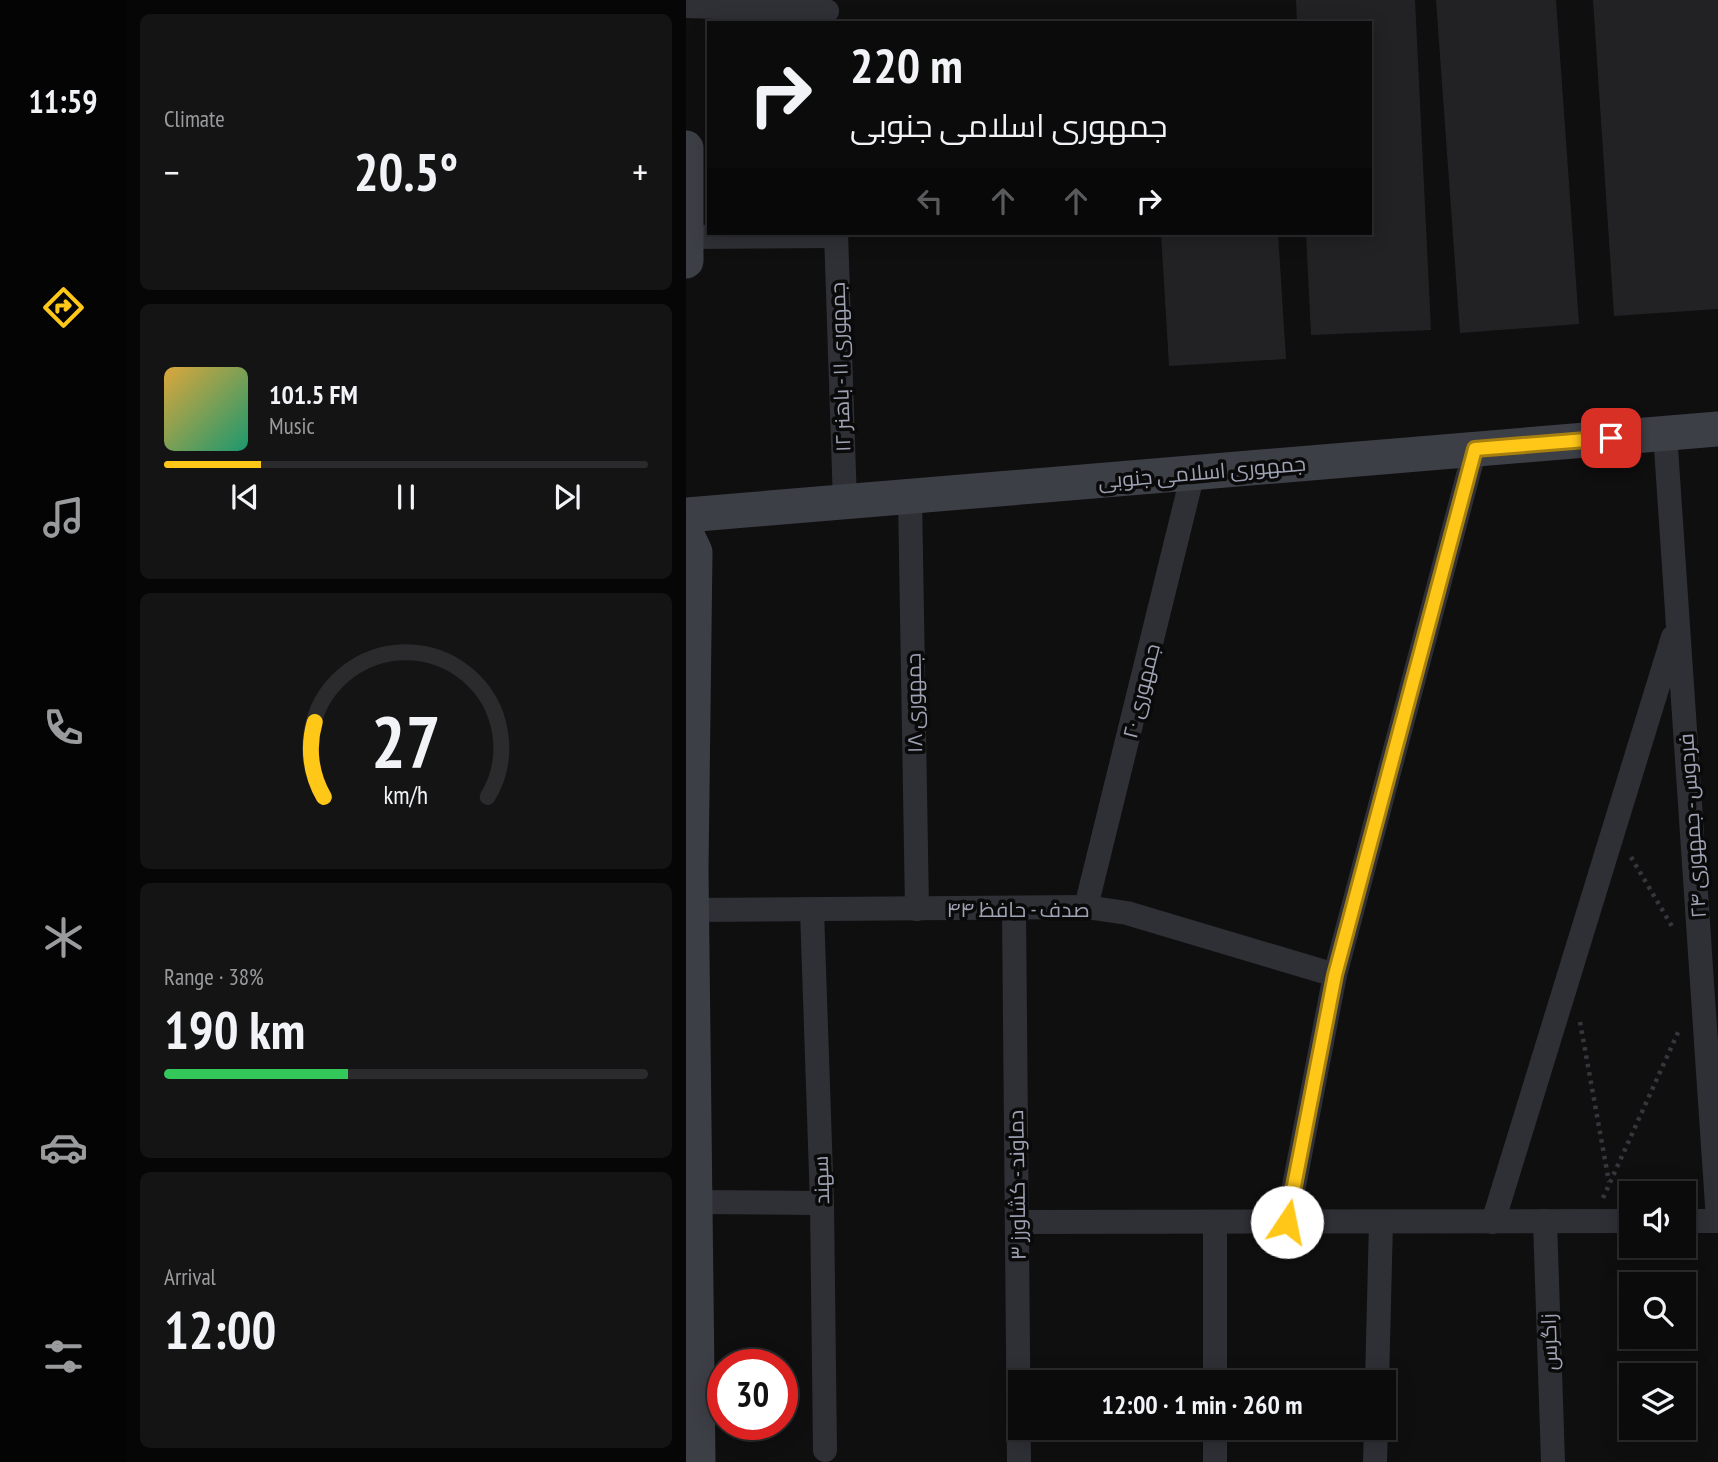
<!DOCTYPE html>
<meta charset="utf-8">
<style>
body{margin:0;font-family:"PT Sans Narrow",Cairo,sans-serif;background:#141415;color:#f1f3f6;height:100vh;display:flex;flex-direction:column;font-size:26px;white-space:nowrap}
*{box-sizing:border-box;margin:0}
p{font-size:23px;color:#9a9b9d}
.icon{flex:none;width:38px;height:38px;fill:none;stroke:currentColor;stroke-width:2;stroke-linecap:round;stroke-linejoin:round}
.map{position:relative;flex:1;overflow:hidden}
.side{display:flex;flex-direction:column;gap:14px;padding:14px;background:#060607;width:560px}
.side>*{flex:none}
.guide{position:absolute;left:21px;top:21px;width:665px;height:214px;border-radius:0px;box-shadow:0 4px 18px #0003,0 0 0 2px #2b2b2d;background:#0b0b0c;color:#f1f3f6;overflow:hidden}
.fabs{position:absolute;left:933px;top:1181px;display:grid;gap:14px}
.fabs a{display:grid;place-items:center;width:77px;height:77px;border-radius:0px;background:#0b0b0c;box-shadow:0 4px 18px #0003,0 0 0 2px #2b2b2d;font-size:35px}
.speed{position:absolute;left:21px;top:1349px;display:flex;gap:14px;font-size:35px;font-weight:700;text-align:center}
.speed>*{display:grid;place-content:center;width:91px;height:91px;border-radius:50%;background:#0b0b0c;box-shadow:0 4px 18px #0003,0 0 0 2px #2b2b2d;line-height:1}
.speed .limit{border:10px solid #d22;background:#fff;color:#111}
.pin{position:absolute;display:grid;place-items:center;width:60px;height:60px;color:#fff;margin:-30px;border-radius:14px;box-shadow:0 4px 10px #0006}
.me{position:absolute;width:77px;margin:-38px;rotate:11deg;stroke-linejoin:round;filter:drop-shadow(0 0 5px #0008)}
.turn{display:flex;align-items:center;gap:24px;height:147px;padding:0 28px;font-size:32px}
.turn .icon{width:91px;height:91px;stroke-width:2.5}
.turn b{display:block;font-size:49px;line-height:60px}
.lanes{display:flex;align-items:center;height:66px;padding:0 28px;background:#0003;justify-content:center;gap:35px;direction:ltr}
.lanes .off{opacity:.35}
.big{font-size:52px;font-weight:600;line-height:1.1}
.side .card{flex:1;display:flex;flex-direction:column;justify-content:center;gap:10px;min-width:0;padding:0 24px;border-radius:10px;background:#141415}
.side .dial{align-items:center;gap:0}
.dial svg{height:182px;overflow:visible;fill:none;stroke:#2b2b2d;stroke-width:7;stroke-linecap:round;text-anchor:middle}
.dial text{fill:#f1f3f6;stroke:none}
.song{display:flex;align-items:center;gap:21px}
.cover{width:84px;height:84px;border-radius:10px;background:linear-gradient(135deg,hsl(40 70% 55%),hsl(160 70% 35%))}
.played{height:7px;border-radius:4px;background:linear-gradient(90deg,#ffc718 20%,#2b2b2d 20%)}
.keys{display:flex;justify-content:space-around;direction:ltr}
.heat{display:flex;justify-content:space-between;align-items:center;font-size:38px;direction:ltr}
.charge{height:10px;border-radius:5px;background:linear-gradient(90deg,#34c759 38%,#2b2b2d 0)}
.trip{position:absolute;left:322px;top:1370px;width:388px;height:70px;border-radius:0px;background:#0b0b0c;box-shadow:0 4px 18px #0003,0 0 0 2px #2b2b2d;font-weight:600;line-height:70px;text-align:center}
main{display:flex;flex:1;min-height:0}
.menu{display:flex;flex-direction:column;width:126px;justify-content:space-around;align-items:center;background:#040405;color:#9a9b9d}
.menu .icon{width:49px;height:49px}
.menu .on{color:#ffc718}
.menu b{font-size:32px;color:#f1f3f6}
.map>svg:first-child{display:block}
.building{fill:#222225}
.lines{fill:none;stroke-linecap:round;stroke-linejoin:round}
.path{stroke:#35373d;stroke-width:4.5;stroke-dasharray:3.5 5;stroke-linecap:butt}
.street{stroke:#2f3036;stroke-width:24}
.secondary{stroke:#3d3f46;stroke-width:35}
.route-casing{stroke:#a68110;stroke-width:18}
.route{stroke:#ffc718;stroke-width:12}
.labels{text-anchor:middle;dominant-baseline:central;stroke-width:7;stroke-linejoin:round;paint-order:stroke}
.street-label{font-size:21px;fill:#9ea2b3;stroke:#0a0a0b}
</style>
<main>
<nav class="menu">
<b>11:59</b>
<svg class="icon on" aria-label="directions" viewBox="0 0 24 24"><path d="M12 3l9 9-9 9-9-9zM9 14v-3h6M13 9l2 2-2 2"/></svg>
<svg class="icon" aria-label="music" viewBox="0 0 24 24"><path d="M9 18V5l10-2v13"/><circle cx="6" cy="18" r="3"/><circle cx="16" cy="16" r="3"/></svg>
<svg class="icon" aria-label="phone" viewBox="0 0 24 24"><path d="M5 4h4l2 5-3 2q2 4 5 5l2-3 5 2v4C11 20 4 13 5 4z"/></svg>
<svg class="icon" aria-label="climate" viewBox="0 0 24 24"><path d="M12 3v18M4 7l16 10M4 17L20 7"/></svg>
<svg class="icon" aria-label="car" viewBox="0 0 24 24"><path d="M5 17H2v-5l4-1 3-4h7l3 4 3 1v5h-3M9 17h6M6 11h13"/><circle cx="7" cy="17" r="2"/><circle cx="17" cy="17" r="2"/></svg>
<svg class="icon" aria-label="filters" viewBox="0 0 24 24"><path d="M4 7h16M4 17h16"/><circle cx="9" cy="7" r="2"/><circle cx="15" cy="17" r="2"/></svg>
</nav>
<section class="side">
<div class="card"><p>Climate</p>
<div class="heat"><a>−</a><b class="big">20.5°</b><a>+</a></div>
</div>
<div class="card">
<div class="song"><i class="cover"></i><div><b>101.5 FM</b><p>Music</p></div></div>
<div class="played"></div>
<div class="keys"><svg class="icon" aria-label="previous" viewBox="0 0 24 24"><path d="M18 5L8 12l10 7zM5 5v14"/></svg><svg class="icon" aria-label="pause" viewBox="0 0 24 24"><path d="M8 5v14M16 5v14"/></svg><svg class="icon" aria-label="next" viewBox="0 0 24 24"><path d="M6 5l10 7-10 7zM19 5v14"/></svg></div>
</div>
<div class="card dial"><svg viewBox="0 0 100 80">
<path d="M14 69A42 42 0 1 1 86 69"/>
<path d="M14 69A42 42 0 0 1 10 36" stroke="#ffc718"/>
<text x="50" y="56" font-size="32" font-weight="700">27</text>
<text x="50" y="72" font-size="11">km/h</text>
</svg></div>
<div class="card"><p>Range · 38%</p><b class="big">190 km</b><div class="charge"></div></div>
<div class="card"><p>Arrival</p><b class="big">12:00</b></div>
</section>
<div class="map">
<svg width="1032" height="1462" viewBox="0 0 1032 1462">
<rect width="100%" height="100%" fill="#0f0f10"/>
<g class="building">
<polygon points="610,0 729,0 745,330 625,335 620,233 684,233 684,23 611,23"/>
<polygon points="750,0 870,0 893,324 774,333"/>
<polygon points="907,0 1032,0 1032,309 928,316"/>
<polygon points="475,233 592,233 600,359 483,366"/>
</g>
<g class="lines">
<g class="path">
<polyline points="945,857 987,928"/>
<polyline points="894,1022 923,1182"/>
<polyline points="917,1198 994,1028"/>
</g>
<g class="street">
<polyline points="0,6 141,11"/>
<polyline points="150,233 159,502"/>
<polyline points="1,237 150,236"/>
<polyline points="979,433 1032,1220"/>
<polyline points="224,497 231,909"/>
<polyline points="400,907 507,473"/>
<polyline points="328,908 333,1462"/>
<polyline points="6,910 400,907 441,913 649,975"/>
<polyline points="126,910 136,1203 139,1450"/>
<polyline points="11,1202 136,1203"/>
<polyline points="859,1221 867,1462"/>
<polyline points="998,1221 1032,1221"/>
<polyline points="331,1222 945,1221"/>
<polyline points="529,1222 529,1382"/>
<polyline points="601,1222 649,975 789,449"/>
<polyline points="807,1222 987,637"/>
<polyline points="691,1382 695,1222"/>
<polyline points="529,1428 529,1462"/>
<polyline points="689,1462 690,1428"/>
</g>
<g class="secondary">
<polyline points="0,148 0,261"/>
<polyline points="0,515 1032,429"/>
<polyline points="0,533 9,552 5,870 12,1462"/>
</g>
</g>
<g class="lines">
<g class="route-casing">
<polyline id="route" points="601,1222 649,975 789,449 925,438"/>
</g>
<use href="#route" class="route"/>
</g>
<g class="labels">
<g class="street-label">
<text transform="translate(154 367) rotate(-92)">جمهوری ۱۱ - باهنر ۱۲</text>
<text transform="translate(516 472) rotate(-5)">جمهوری اسلامی جنوبی</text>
<text transform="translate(455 691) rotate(-76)">جمهوری ۲۰</text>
<text transform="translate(228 703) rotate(-91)">جمهوری ۱۸</text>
<text transform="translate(1006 826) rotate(-94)">فردوس - جمهوری ۲۴</text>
<text x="332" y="909">صدف - حافظ ۴۴</text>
<text transform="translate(135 1180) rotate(-92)">سهند</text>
<text transform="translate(331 1185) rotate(-91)">دماوند - کشاورز ۳</text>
<text transform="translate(863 1342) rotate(-92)">زاگرس</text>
</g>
</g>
</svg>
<div class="fabs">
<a><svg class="icon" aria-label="sound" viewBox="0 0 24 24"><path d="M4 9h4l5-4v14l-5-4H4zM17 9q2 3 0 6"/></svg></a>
<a><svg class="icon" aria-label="search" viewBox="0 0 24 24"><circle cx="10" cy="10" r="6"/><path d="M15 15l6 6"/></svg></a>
<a><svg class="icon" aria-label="layers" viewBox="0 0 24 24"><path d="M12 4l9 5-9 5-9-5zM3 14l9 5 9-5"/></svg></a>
</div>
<div class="speed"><div class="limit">30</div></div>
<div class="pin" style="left:925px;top:438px;background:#d93025"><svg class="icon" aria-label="arrive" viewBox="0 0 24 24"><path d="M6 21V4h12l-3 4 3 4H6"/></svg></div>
<svg class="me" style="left:601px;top:1222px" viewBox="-20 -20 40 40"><circle r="19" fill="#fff"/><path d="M0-13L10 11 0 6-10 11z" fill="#ffc718"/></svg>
<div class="trip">12:00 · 1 min · 260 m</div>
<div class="guide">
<div class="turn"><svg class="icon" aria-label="right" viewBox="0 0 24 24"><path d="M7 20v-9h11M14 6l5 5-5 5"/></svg><div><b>220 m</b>جمهوری اسلامی جنوبی</div></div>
<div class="lanes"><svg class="icon off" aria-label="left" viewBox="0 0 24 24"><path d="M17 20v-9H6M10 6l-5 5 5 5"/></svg><svg class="icon off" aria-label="ahead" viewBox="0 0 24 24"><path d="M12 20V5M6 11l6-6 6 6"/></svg><svg class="icon off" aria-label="ahead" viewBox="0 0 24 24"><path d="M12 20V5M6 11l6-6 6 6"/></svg><svg class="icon" aria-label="right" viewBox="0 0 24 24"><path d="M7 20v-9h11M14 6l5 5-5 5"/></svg></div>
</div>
</div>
</main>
